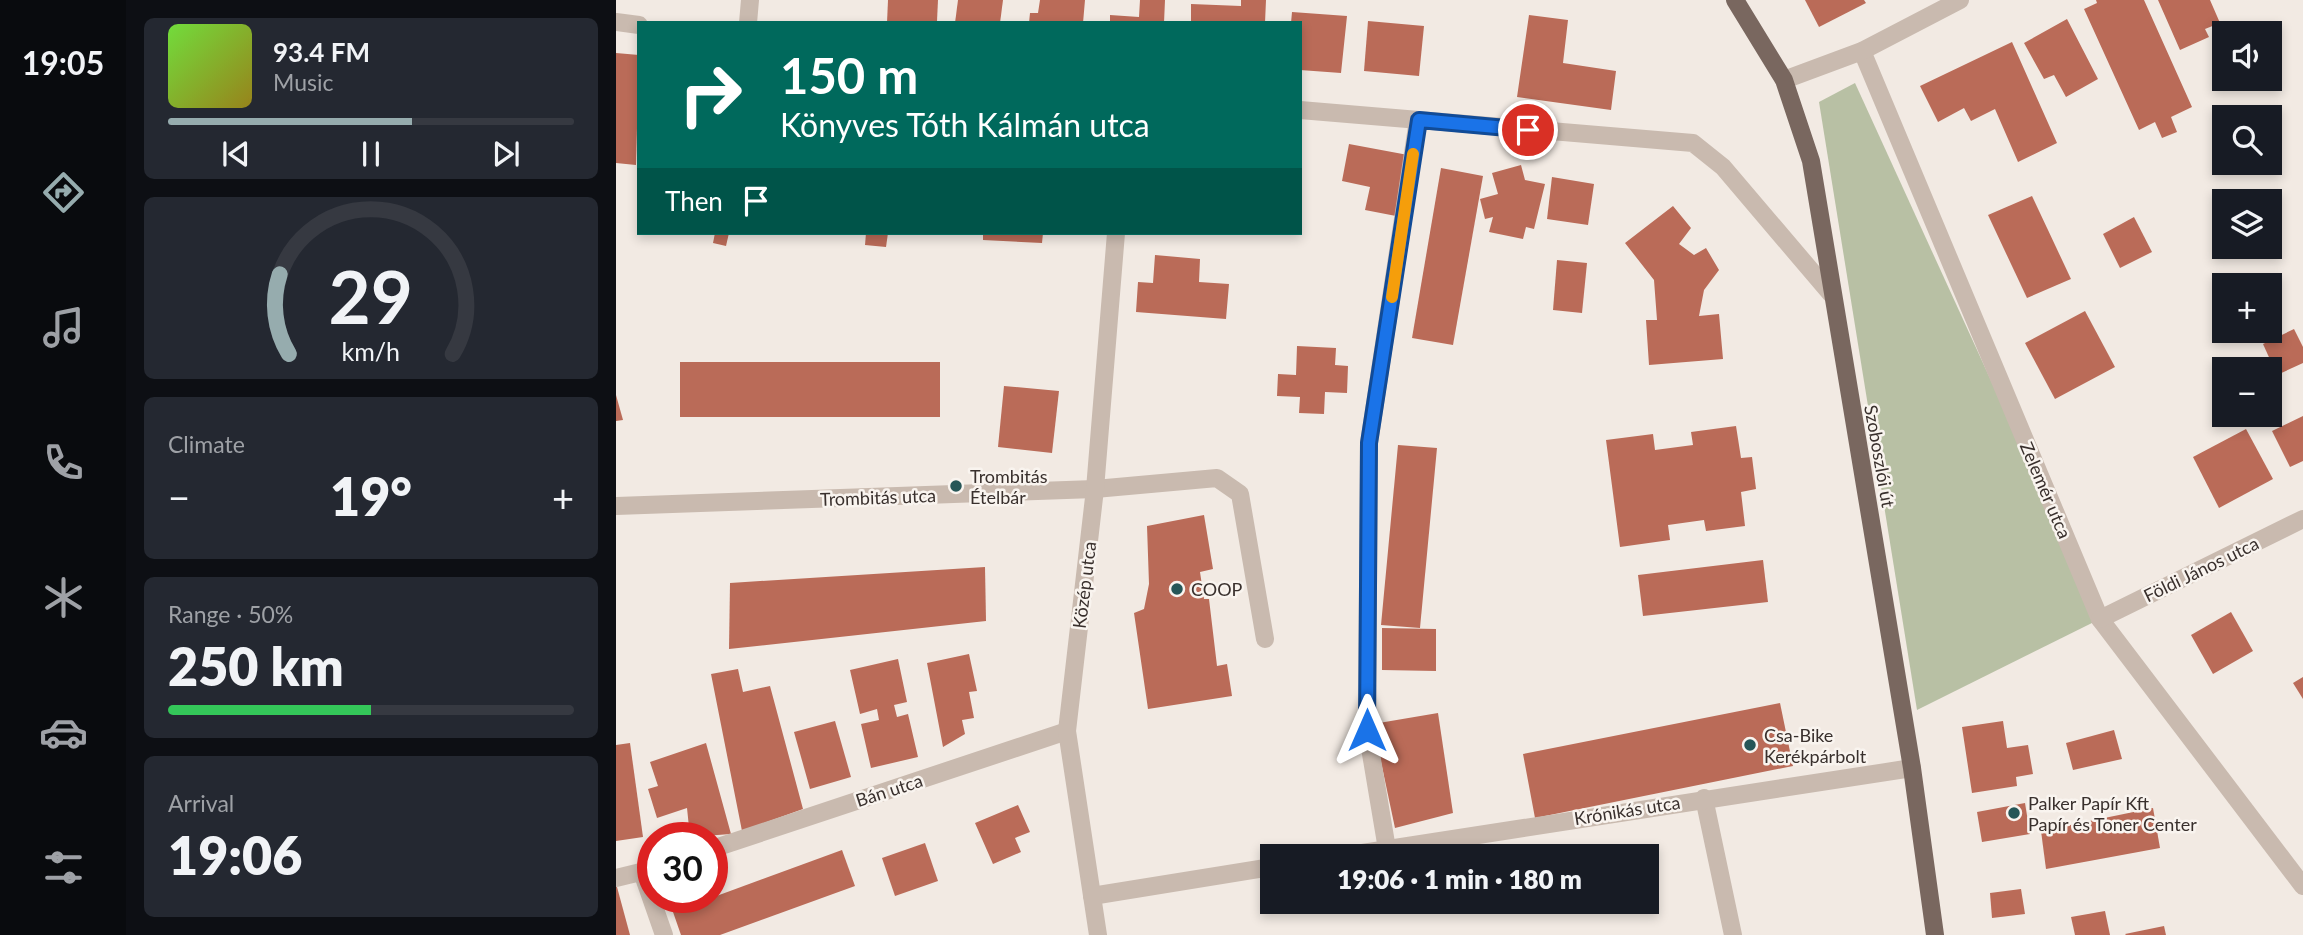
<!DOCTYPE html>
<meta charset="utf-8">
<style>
body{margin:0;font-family:Lato,sans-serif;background:#242831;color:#f1f3f6;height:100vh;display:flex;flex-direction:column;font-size:26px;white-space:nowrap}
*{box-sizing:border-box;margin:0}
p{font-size:23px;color:#9ea1a6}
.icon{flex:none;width:38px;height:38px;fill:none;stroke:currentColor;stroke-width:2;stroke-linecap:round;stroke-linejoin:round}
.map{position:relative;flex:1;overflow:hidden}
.panel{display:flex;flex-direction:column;gap:18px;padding:18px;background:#0d0f14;width:490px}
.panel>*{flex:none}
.banner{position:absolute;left:21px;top:21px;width:665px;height:214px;border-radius:0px;box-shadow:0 4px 10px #0003;background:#00695c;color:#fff;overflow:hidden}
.fabs{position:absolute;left:1596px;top:21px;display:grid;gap:14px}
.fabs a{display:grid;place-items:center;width:70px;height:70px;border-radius:0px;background:#171b24;box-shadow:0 4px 10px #0003;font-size:35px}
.speed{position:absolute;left:21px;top:822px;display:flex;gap:14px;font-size:35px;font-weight:700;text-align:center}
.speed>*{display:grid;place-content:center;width:91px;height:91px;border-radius:50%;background:#171b24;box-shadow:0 4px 10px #0003;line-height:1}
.speed .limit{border:10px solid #d22;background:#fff;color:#111}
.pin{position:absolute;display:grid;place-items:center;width:60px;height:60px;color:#fff;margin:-30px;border:4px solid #fff;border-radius:50%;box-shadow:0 2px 7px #0007}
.me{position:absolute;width:77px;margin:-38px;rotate:0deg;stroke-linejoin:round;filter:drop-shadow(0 0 5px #0008)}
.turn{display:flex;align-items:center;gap:24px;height:147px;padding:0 28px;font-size:32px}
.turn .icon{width:91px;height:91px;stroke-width:2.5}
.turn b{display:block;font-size:49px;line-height:60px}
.then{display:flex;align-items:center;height:66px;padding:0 28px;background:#0003;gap:14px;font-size:26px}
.big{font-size:52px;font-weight:800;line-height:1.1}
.panel .widget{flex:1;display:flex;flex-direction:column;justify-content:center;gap:10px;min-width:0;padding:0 24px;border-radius:10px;background:#242831}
.panel .dial{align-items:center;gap:0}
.dial svg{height:182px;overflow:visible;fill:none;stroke:#363941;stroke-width:7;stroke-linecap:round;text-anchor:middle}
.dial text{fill:#f1f3f6;stroke:none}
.song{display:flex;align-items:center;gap:21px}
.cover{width:84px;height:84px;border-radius:10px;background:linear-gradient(135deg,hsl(100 70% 55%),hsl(50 70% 35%))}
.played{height:7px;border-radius:4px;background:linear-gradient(90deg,#96acae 60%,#363941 60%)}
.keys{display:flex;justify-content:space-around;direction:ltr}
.heat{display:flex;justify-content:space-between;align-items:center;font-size:38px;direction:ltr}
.charge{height:10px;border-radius:5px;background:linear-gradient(90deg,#34c759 50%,#363941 0)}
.trip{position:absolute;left:644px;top:844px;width:399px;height:70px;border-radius:0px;background:#171b24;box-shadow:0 4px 10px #0003;font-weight:800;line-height:70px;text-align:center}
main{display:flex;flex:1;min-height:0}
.tab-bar{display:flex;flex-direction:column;width:126px;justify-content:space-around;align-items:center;background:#090b0e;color:#9ea1a6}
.tab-bar .icon{width:49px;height:49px}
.tab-bar .current{color:#96acae}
.tab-bar b{font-size:32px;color:#f1f3f6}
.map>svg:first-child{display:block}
.green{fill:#b8c0a4}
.building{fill:#ba6b58}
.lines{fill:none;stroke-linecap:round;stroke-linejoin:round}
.street{stroke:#c9baaf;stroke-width:18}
.primary{stroke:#79675f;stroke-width:18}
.route-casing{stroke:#114b97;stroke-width:18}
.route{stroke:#1a73e8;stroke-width:12}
.slow{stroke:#f59e0b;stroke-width:12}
.poi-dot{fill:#265657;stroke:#f9f4ef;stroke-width:2.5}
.labels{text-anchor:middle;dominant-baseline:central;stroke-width:5;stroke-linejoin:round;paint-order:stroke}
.street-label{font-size:18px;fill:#39302d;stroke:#f9f4ef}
.poi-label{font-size:18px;fill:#39302d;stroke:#f9f4ef;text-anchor:start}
</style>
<main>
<nav class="tab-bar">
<b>19:05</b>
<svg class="icon current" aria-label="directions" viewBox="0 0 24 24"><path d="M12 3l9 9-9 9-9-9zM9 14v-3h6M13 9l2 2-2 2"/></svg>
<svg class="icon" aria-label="music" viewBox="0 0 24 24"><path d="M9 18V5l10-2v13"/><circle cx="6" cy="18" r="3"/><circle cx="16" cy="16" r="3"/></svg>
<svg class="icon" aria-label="phone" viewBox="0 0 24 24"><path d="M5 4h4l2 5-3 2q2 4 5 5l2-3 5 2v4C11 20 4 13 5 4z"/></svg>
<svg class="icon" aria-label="climate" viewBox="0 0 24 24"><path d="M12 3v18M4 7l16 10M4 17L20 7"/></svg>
<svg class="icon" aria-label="car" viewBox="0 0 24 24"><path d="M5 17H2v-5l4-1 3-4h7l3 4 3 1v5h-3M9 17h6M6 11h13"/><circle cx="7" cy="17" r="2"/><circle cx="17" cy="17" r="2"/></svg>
<svg class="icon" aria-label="filters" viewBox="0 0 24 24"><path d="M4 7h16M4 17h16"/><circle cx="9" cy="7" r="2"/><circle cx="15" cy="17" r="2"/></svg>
</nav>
<section class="panel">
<div class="widget">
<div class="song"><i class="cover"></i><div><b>93.4 FM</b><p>Music</p></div></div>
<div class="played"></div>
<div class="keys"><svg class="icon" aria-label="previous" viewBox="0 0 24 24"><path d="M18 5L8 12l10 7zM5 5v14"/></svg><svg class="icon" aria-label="pause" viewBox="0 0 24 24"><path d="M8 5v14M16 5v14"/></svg><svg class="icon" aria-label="next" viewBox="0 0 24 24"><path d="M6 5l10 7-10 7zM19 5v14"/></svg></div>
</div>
<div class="widget dial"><svg viewBox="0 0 100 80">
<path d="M14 69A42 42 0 1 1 86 69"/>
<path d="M14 69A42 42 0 0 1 10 34" stroke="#96acae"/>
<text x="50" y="56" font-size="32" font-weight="700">29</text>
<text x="50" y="72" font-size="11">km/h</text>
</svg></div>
<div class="widget"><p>Climate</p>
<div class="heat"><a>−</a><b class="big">19°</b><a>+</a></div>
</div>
<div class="widget"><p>Range · 50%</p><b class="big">250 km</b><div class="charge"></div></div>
<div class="widget"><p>Arrival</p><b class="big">19:06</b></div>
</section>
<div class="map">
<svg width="1687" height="935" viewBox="0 0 1687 935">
<rect width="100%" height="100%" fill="#f2eae3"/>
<polygon class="green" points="1239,83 1484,619 1301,710 1203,102"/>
<g class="building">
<polygon points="272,0 322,0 321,21 271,23"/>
<polygon points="342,0 387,0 384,23 339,23"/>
<polygon points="424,0 469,0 467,23 413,23 414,13 422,13"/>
<polygon points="524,0 549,0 548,23 494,23 494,15 523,17"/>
<polygon points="625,0 650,0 649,23 575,23 575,4 625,6"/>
<polygon points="1189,0 1248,0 1250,3 1203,27"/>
<polygon points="1480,0 1528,0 1576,107 1555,117 1561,132 1546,138 1539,122 1523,130 1468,9 1481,3"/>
<polygon points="1542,0 1594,0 1604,23 1589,29 1593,37 1564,50"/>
<polygon points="676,12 731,16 725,73 684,70 684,23 675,23"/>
<polygon points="913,15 952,20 947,63 1000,71 995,110 901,97"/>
<polygon points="1451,19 1482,79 1450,97 1438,75 1428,79 1408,43"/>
<polygon points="752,21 808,26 803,76 748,71"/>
<polygon points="1654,21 1666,48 1654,54 1654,33 1624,33"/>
<polygon points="1396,42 1441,143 1402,162 1379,109 1355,121 1348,108 1322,122 1304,86"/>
<polygon points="0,53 23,55 20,165 0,163"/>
<polygon points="733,144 792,155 780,216 749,210 754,187 726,181"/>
<polygon points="905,165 909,180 929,184 918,229 910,227 907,239 873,232 877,217 869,219 864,199 882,194 876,173"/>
<polygon points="825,168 867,176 837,345 796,338"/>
<polygon points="936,177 978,184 972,225 931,219"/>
<polygon points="1416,196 1455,279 1411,298 1372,215"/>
<polygon points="1057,206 1075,228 1063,244 1078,255 1090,248 1103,270 1088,290 1083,316 1103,314 1107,359 1033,365 1030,320 1041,320 1038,280 1009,243"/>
<polygon points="1518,217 1536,252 1504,268 1487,234"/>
<polygon points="99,233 113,233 110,246 97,243"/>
<polygon points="250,233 272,233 270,247 249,245"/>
<polygon points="367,233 427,233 426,243 367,240"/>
<polygon points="539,255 584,259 583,282 613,284 610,319 520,312 522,282 537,283"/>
<polygon points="941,260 971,263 966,313 937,310"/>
<polygon points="1469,311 1499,367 1439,399 1409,343"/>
<polygon points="1678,329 1687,347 1687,363 1661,375 1647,344"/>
<polygon points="681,346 720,348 719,365 732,366 731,393 709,392 708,414 683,413 684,397 661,396 662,374 680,375"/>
<rect x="64" y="362" width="260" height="55"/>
<polygon points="388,386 443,391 436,453 382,447"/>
<polygon points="0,395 7,420 0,421"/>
<polygon points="1687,416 1687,461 1674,467 1656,431"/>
<polygon points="1120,426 1125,458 1136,457 1140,489 1125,492 1129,526 1090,531 1088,520 1052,525 1054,540 1004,547 990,440 1037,434 1039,450 1077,445 1075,432"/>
<polygon points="1630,429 1657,479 1603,508 1577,457"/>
<polygon points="782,445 821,448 804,628 765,625"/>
<polygon points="588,515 597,569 584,572 588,599 593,599 601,666 611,664 616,696 532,709 518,613 528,609 533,584 531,526"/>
<polygon points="1147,560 1152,602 1027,616 1022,575"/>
<polygon points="369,567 370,621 113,649 114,583"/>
<polygon points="1615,612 1637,651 1597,674 1575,635"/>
<polygon points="766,628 820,629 820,671 766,670"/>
<polygon points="353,654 361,691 353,692 358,718 346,720 349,734 327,747 311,663"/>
<polygon points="282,659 291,702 278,705 281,717 292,714 302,757 255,768 245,724 263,720 261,709 244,714 234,670"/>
<polygon points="122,669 127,692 154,686 187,809 126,831 95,674"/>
<polygon points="1687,677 1687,699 1677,683"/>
<polygon points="1164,703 1177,766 919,818 907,754"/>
<polygon points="822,713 837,813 779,828 757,724"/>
<polygon points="219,721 235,777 194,789 178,732"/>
<polygon points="1387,721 1391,748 1412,745 1417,774 1400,777 1401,786 1356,793 1346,727"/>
<polygon points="1498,730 1506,759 1457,770 1450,743"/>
<polygon points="14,743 27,837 0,841 0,745"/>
<polygon points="90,743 115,834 74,837 71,808 41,818 32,789 42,786 34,762"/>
<polygon points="1409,803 1414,834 1366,842 1361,812"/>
<polygon points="402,805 414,832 399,838 405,852 377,864 359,823"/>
<polygon points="1537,808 1544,848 1430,869 1425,831"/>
<polygon points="309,843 322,881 279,896 266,858"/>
<polygon points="226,850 239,886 104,935 65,935 57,912"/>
<polygon points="0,887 1,887 14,935 0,935"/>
<polygon points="1405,889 1409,914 1376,918 1374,893"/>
<polygon points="1489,911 1494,935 1459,935 1455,917"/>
<polygon points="1548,926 1550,935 1510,935 1509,934"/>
</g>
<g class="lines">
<g class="street">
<polyline points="0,22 23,25"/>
<polyline points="132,23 134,0"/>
<polyline points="1246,51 1484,619 1687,886"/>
<polyline points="1168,80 1246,51 1344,0"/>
<polyline points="684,110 1077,143 1107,167 1215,294"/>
<polyline points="0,506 479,489 601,478 624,494 649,639"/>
<polyline points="1484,619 1687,519"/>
<polyline points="1088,798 1117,935"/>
<polyline points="96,849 451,731"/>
<polyline points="771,849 751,730 753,443 802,120"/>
<polyline points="727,856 1296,768"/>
<polyline points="26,872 48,935"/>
<polyline points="0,878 37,869"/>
<polyline points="476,896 656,867"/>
<polyline points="482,935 451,731 479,489 500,233"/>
</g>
<polyline class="primary" points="1119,0 1168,80 1195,161 1296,768 1319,935"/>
</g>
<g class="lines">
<g class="route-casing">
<polyline id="route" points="751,730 753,443 803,120 912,130"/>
</g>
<use href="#route" class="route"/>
<polyline class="slow" points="776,297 797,154"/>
</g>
<g class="poi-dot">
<circle cx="340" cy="486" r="7"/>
<circle cx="561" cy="589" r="7"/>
<circle cx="1134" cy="745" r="7"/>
<circle cx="1398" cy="813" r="7"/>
</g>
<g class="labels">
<g class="street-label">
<text transform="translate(1264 456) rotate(80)">Szoboszlói út</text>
<text transform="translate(1430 490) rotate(67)">Zelemér utca</text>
<text transform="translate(262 497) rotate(-2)">Trombitás utca</text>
<text transform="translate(1585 569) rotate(-26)">Földi János utca</text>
<text transform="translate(468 585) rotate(-83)">Közép utca</text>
<text transform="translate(273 790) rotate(-18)">Bán utca</text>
<text transform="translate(1011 810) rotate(-9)">Krónikás utca</text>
</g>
<g class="poi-label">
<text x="354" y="476">Trombitás<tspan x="354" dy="21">Ételbár</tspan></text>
<text x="575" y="589">COOP</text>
<text x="1148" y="735">Csa-Bike<tspan x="1148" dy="21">Kerékpárbolt</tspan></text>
<text x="1412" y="803">Palker Papír Kft<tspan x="1412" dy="21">Papír és Toner Center</tspan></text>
</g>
</g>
</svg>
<div class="fabs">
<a><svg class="icon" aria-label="sound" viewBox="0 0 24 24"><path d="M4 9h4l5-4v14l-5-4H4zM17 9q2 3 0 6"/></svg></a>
<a><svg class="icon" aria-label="search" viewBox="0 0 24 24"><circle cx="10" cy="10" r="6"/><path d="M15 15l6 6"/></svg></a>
<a><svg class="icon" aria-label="layers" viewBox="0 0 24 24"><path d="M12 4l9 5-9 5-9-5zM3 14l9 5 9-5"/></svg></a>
<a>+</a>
<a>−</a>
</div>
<div class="speed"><div class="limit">30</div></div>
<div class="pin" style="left:912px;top:130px;background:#d93025"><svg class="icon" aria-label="arrive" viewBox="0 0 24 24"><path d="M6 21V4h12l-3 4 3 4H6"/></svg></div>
<svg class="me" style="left:751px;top:730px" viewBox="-20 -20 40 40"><path d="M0-17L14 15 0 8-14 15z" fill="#1a73e8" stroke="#fff" stroke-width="4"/></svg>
<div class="trip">19:06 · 1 min · 180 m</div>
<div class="banner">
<div class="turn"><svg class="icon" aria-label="right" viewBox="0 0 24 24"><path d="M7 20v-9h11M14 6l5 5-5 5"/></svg><div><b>150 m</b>Könyves Tóth Kálmán utca</div></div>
<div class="then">Then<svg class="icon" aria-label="arrive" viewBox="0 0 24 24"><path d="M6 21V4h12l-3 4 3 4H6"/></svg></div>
</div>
</div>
</main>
